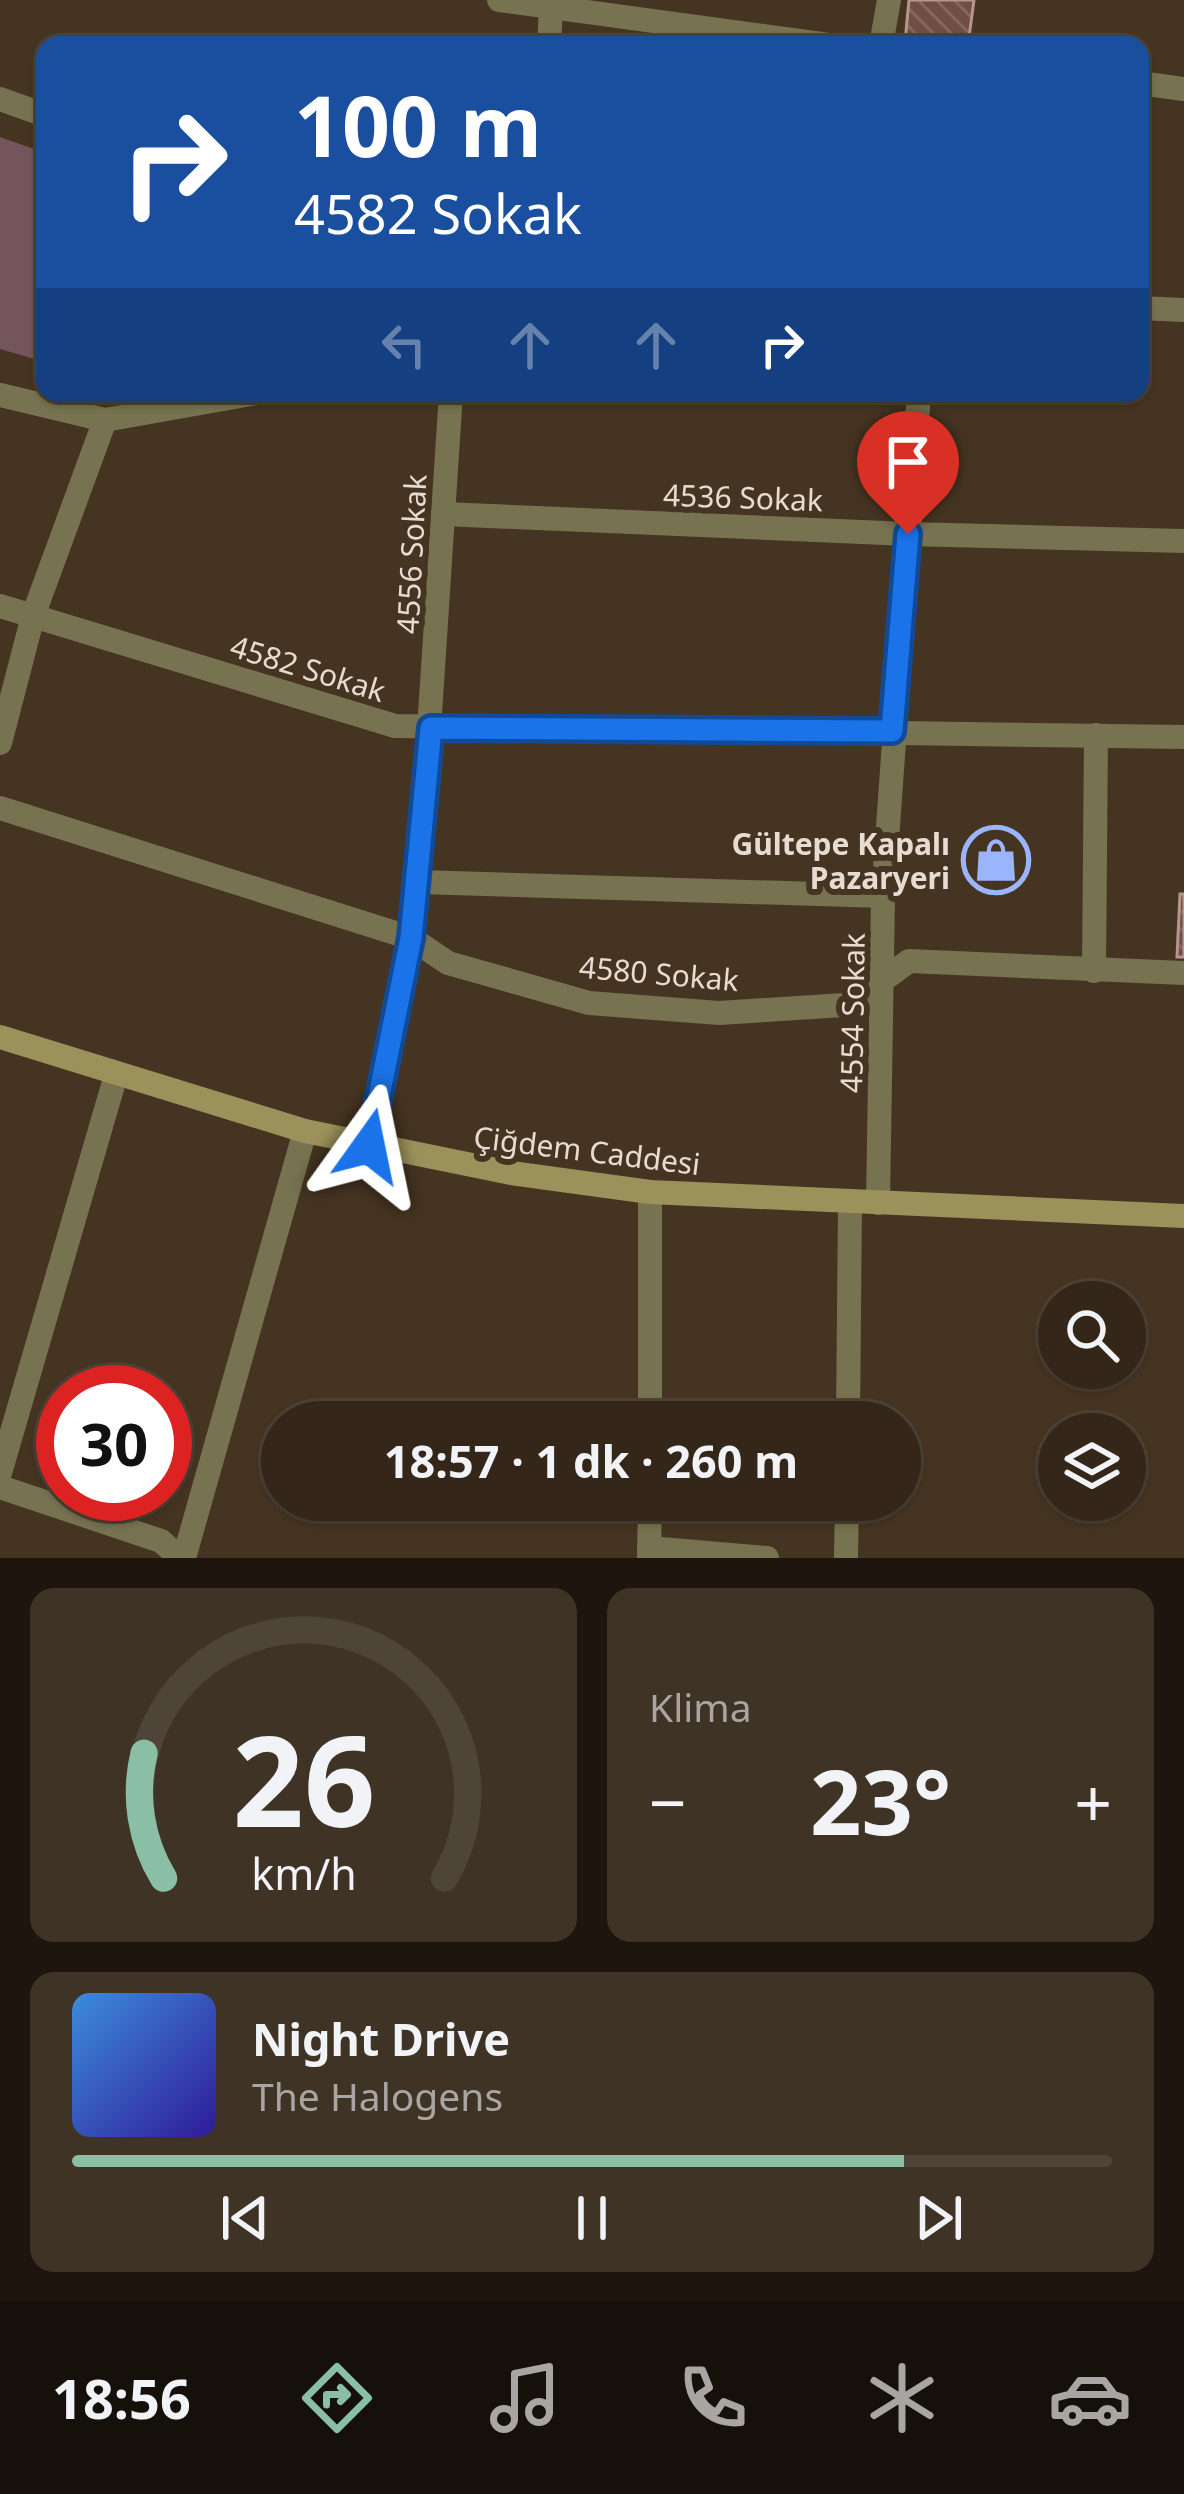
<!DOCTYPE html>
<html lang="tr">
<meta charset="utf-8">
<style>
body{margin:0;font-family:"Noto Sans",sans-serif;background:#3f3326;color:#f1f3f6;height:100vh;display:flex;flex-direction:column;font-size:45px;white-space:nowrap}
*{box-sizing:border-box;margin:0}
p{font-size:39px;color:#a9a5a2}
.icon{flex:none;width:66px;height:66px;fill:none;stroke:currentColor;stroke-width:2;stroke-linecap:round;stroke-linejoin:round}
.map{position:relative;height:1558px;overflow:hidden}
.sheet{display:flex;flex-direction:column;gap:30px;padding:30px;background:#1d150e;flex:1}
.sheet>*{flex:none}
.banner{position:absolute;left:36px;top:36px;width:1113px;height:366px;border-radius:24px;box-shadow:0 3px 9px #0004,0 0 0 3px #4e4438;background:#1a4fa0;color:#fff;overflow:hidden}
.buttons{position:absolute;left:1038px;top:1281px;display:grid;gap:24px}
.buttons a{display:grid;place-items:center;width:108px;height:108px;border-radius:50%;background:#342719;box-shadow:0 3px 9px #0004,0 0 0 3px #4e4438;font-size:60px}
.speed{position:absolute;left:36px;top:1365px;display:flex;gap:24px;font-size:60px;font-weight:700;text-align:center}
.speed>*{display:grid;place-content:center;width:156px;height:156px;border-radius:50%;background:#342719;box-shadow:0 3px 9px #0004,0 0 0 3px #4e4438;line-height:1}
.speed .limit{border:18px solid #d22;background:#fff;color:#111}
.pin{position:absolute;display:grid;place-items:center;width:102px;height:102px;color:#fff;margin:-123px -51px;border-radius:50% 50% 50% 0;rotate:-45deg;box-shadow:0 0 12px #0007}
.pin .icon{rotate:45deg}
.me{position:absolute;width:132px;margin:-66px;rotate:12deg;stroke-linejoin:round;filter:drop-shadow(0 0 9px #0008)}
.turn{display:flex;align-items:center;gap:42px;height:252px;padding:0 60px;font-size:54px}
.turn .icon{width:156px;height:156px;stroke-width:2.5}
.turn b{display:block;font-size:84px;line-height:102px}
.lanes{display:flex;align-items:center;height:114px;padding:0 60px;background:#0003;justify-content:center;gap:60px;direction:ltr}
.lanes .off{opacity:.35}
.big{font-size:90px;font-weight:700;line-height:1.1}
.sheet .tile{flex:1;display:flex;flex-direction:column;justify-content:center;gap:18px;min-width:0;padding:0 42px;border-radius:24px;background:#3f3326}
.sheet .dial{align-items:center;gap:0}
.dial svg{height:312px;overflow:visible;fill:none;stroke:#4e4438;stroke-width:7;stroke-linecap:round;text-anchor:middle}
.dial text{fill:#f1f3f6;stroke:none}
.song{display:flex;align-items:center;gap:36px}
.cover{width:144px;height:144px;border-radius:18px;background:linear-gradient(135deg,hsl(210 70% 55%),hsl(250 70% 35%))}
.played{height:12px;border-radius:6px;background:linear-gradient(90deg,#8abfa5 80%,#4e4438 80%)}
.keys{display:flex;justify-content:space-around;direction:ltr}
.heat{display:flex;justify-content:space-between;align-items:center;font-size:66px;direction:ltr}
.sheet .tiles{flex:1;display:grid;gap:30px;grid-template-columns:1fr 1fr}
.tile:last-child{grid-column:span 2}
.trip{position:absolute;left:261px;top:1401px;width:660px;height:120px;border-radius:60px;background:#342719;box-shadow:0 3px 9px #0004,0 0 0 3px #4e4438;font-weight:700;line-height:120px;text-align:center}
.dock{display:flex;height:192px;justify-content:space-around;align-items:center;background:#15100a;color:#a9a5a2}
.dock .icon{width:84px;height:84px}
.dock .active{color:#8abfa5}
.dock b{font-size:54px;color:#f1f3f6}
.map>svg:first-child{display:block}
.park{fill:#74555c}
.building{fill:url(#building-back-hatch);stroke:#b5968d;stroke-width:3}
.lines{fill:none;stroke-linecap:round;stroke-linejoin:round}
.street{stroke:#777250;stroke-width:24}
.secondary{stroke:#9b925b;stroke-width:24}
.route-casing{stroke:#114b97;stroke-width:30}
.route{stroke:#1a73e8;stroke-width:21}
.labels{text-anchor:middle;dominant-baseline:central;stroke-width:12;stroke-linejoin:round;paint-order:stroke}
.street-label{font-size:30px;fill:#e7dcd1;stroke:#453421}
.poi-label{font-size:30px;font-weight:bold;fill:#e7dcd1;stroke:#453421;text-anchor:end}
</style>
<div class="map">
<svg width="1184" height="1558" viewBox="0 0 1184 1558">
<defs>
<pattern id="building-back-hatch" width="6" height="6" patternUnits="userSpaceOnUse" patternTransform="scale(3)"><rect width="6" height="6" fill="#714e44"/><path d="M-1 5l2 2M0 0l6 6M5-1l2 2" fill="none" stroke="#85675e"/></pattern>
</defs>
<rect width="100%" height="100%" fill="#453421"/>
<polygon class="park" points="0,137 45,153 45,362 0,349"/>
<g class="building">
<polygon points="909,0 974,0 968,45 905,42"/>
<polygon points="1180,894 1184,894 1184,957 1177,957"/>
</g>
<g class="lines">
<g class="street">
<polyline points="499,0 829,45"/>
<polyline points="549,45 551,7"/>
<polyline points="881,45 889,0"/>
<polyline points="1140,83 1184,89"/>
<polyline points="0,99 45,115"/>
<polyline points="1140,308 1184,310"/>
<polyline points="0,395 105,420 257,393"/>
<polyline points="443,514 908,534 1184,541"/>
<polyline points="0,606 395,726 1184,737"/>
<polyline points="0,743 33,616 105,420"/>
<polyline points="0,808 411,938 448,963 589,1003 719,1013 860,1004 883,980 909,961 1184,973"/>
<polyline points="419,882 883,896"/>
<polyline points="1094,971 1096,735"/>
<polyline points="369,1146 419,882 451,393"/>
<polyline points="878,1203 883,896 919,393"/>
<polyline points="502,1418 650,1415"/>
<polyline points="650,1422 650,1192"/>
<polyline points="848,1422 850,1202"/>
<polyline points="0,1473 116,1075"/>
<polyline points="0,1487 161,1541 180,1558"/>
<polyline points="649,1548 767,1558"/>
<polyline points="184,1558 305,1131"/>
<polyline points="649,1558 650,1500"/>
<polyline points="846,1558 847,1500"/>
</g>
<polyline class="secondary" points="0,1037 305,1131 511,1173 650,1192 1184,1216"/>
</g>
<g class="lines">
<g class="route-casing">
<polyline id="route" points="369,1146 411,938 431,728 892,731 908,534"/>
</g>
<use href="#route" class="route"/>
</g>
<defs>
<g id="shop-ring" transform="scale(3.45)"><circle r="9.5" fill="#453421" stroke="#9bb5fd" stroke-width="1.5"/><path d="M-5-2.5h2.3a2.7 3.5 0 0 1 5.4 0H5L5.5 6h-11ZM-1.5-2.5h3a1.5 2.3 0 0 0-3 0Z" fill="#9bb5fd"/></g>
</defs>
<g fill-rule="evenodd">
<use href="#shop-ring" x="996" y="860"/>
</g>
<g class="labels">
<g class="street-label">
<text transform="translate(743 497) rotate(2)">4536 Sokak</text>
<text transform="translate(411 554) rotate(-87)">4556 Sokak</text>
<text transform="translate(308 668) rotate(17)">4582 Sokak</text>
<text transform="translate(659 973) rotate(5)">4580 Sokak</text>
<text transform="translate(852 1013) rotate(-89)">4554 Sokak</text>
<text transform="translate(587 1150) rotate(7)">Çiğdem Caddesi</text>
</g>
<g class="poi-label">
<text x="950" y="843">Gültepe Kapalı<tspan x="950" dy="34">Pazaryeri</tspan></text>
</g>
</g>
</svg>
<div class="buttons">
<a><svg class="icon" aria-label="search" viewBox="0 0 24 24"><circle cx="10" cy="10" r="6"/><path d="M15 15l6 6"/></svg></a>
<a><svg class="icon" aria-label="layers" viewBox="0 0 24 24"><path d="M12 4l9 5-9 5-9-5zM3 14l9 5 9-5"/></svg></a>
</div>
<div class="speed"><div class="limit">30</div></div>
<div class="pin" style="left:908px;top:534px;background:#d93025"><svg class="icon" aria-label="arrive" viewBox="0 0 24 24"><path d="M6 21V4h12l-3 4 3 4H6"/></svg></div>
<svg class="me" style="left:369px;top:1146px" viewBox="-20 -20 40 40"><path d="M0-17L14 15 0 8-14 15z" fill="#1a73e8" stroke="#fff" stroke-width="4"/></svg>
<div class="trip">18:57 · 1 dk · 260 m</div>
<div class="banner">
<div class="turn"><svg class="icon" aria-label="right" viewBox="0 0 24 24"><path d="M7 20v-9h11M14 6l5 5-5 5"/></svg><div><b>100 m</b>4582 Sokak</div></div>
<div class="lanes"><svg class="icon off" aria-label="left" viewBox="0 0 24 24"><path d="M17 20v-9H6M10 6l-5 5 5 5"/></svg><svg class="icon off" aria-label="ahead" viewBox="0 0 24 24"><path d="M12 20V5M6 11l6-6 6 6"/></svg><svg class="icon off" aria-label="ahead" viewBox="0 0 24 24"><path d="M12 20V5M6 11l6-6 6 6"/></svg><svg class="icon" aria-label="right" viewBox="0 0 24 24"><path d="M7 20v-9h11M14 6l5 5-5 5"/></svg></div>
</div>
</div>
<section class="sheet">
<div class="tiles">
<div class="tile dial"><svg viewBox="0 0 100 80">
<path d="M14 69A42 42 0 1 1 86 69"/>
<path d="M14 69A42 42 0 0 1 9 37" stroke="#8abfa5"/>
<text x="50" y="56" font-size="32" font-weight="700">26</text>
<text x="50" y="72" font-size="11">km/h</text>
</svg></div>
<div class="tile"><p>Klima</p>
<div class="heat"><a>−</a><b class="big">23°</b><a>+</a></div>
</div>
<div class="tile">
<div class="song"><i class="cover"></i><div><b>Night Drive</b><p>The Halogens</p></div></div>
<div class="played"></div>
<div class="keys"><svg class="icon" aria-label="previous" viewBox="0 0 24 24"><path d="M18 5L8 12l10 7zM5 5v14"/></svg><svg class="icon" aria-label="pause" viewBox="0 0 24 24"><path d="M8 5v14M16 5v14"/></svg><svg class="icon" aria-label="next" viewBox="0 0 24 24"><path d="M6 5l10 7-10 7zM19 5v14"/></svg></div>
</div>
</div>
</section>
<nav class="dock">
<b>18:56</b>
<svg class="icon active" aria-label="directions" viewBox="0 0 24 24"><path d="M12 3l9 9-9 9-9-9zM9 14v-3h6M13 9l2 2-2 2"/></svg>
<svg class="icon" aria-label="music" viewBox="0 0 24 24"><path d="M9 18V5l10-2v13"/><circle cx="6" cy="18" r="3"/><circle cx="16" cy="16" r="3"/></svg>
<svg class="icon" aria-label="phone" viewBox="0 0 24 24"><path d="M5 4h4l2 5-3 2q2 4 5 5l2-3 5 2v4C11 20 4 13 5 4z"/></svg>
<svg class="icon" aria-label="climate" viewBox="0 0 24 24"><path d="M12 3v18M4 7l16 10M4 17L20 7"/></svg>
<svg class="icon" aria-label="car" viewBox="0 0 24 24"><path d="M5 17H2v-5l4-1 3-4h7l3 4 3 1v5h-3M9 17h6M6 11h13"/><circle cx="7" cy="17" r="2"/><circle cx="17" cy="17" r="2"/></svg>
</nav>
